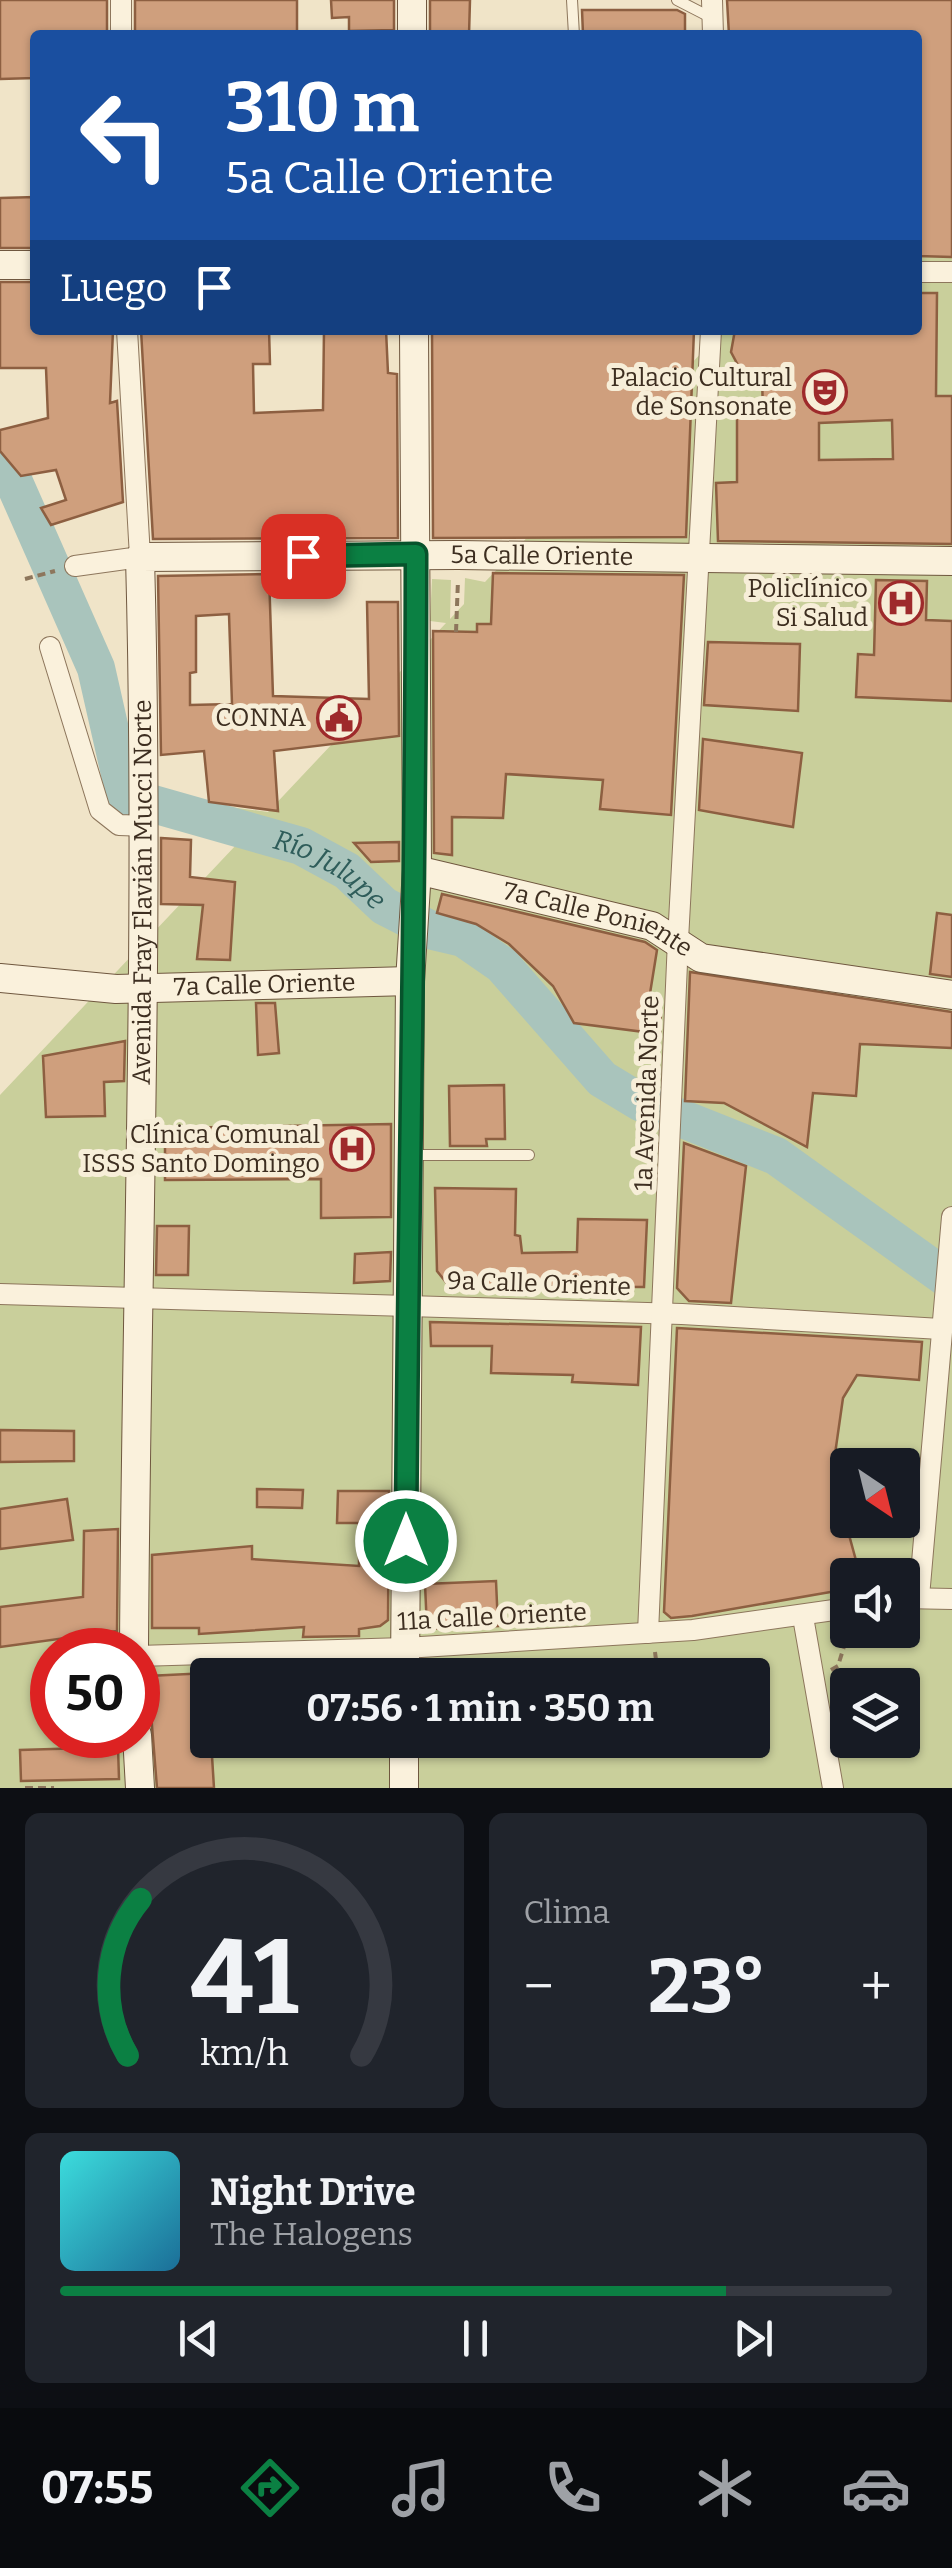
<!DOCTYPE html>
<html lang="es">
<meta charset="utf-8">
<style>
body{margin:0;font-family:Bitter,serif;background:#20242c;color:#f1f3f6;height:100vh;display:flex;flex-direction:column;font-size:38px;white-space:nowrap}
*{box-sizing:border-box;margin:0}
p{font-size:32px;color:#9ea1a6}
.icon{flex:none;width:55px;height:55px;fill:none;stroke:currentColor;stroke-width:2;stroke-linecap:round;stroke-linejoin:round}
.map{position:relative;height:1788px;overflow:hidden}
.drawer{display:flex;flex-direction:column;gap:25px;padding:25px;background:#0d0f14;flex:1}
.drawer>*{flex:none}
.top-card{position:absolute;left:30px;top:30px;width:892px;height:305px;border-radius:10px;box-shadow:0 2px 8px #0004;background:#1a4fa0;color:#fff;overflow:hidden}
.needle{width:65px;rotate:145deg}
.buttons{position:absolute;left:830px;top:1448px;display:grid;gap:20px}
.buttons a{display:grid;place-items:center;width:90px;height:90px;border-radius:10px;background:#171b24;box-shadow:0 2px 8px #0004;font-size:50px}
.speed{position:absolute;left:30px;top:1628px;display:flex;gap:20px;font-size:50px;font-weight:700;text-align:center}
.speed>*{display:grid;place-content:center;width:130px;height:130px;border-radius:50%;background:#171b24;box-shadow:0 2px 8px #0004;line-height:1}
.speed .limit{border:15px solid #d22;background:#fff;color:#111}
.pin{position:absolute;display:grid;place-items:center;width:85px;height:85px;color:#fff;margin:-42px;border-radius:20px;box-shadow:0 5px 15px #0006}
.me{position:absolute;width:110px;margin:-55px;rotate:0deg;stroke-linejoin:round;filter:drop-shadow(0 0 8px #0008)}
.turn{display:flex;align-items:center;gap:35px;height:210px;padding:0 30px;font-size:45px}
.turn .icon{width:130px;height:130px;stroke-width:2.5}
.turn b{display:block;font-size:70px;line-height:85px}
.then{display:flex;align-items:center;height:95px;padding:0 30px;background:#0003;gap:20px;font-size:38px}
.big{font-size:75px;font-weight:700;line-height:1.1}
.drawer .card{flex:1;display:flex;flex-direction:column;justify-content:center;gap:15px;min-width:0;padding:0 35px;border-radius:15px;background:#20242c}
.drawer .dial{align-items:center;gap:0}
.dial svg{height:260px;overflow:visible;fill:none;stroke:#363941;stroke-width:7;stroke-linecap:round;text-anchor:middle}
.dial text{fill:#f1f3f6;stroke:none}
.song{display:flex;align-items:center;gap:30px}
.cover{width:120px;height:120px;border-radius:15px;background:linear-gradient(135deg,hsl(180 70% 55%),hsl(200 70% 35%))}
.played{height:10px;border-radius:5px;background:linear-gradient(90deg,#0b8043 80%,#363941 80%)}
.keys{display:flex;justify-content:space-around;direction:ltr}
.heat{display:flex;justify-content:space-between;align-items:center;font-size:55px;direction:ltr}
.drawer .tiles{flex:1;display:grid;gap:25px;grid-template-columns:1fr 1fr}
.card:last-child{grid-column:span 2}
.trip{position:absolute;left:190px;top:1658px;width:580px;height:100px;border-radius:10px;background:#171b24;box-shadow:0 2px 8px #0004;font-weight:700;line-height:100px;text-align:center}
.menu{display:flex;height:160px;justify-content:space-around;align-items:center;background:#090b0e;color:#9ea1a6}
.menu .icon{width:70px;height:70px}
.menu .active{color:#0b8043}
.menu b{font-size:45px;color:#f1f3f6}
.map>svg:first-child{display:block}
.green{fill:#c9cf9b;fill-rule:evenodd}
.lines{fill:none;stroke-linecap:round;stroke-linejoin:round}
.river{stroke:#a9c4bc;stroke-width:38}
.building{fill:#cf9f7d;stroke:#8d5f41;stroke-width:2.5;fill-rule:evenodd}
.lane-casing{stroke:#8d765c;stroke-width:12}
.street-casing{stroke:#8d765c;stroke-width:22}
.secondary-casing{stroke:#6f573f;stroke-width:30}
.path{stroke:#8d765c;stroke-width:4;stroke-dasharray:8 5;stroke-linecap:butt}
.lane{stroke:#faf1dc;stroke-width:10}
.street{stroke:#faf1dc;stroke-width:20}
.secondary{stroke:#faf1dc;stroke-width:28}
.route-casing{stroke:#07532c;stroke-width:25}
.route{stroke:#0b8043;stroke-width:18}
.labels{text-anchor:middle;dominant-baseline:central;stroke-width:10;stroke-linejoin:round;paint-order:stroke}
.poi-label{font-size:25px;fill:#3d2e20;stroke:#f7eed8;text-anchor:end}
.street-label{font-size:25px;fill:#3d2e20;stroke:#f7eed8}
.water-label{font-size:28px;font-style:italic;fill:#2f5d5a;stroke:#f7eed8}
</style>
<div class="map">
<svg width="952" height="1788" viewBox="0 0 952 1788">
<rect width="100%" height="100%" fill="#f0e4c8"/>
<path class="green" d="M952,87V1788H0V1095L237,844L162,820L164,798L268,812L446,623L430,621L432,579L451,580L450,619L464,604L465,578L485,582L723,330H918V124ZM848,1465H902V1520H848ZM848,1575H902V1630H848ZM52,1650H138V1735H52ZM208,1675H752V1740H208ZM848,1685H902V1740H848Z"/>
<g class="lines">
<path class="river" id="s1" d="M0,460L9,471L96,668L125,796L301,846L347,871L384,906L433,931L463,938L502,965L602,1079L640,1102L776,1156L952,1282"/>
</g>
<g class="building">
<polygon points="0,0 107,0 107,35 35,35 35,78 0,79"/>
<rect x="135" y="0" width="162" height="35"/>
<polygon points="331,0 394,0 394,30 349,31 349,17 332,18"/>
<polygon points="430,0 470,0 469,35 430,35"/>
<polygon points="727,0 952,0 952,257 918,256 918,35 729,35"/>
<polygon points="582,10 677,10 685,14 685,35 583,34"/>
<polygon points="35,197 35,248 0,248 0,198"/>
<polygon points="0,282 35,282 35,330 113,330 110,403 117,401 123,502 51,525 41,508 66,500 56,470 21,476 0,451 0,430 48,418 46,368 0,368"/>
<path d="M918,293H937L936,396H952V544L718,541L716,483L737,482V416L763,414L762,376L740,369L731,352L735,330H918ZM892,420L893,459L819,460V423Z"/>
<polygon points="141,330 269,330 270,364 253,364 254,413 323,410 324,330 386,330 388,373 397,374 398,538 153,539"/>
<polygon points="432,330 694,330 686,537 433,538"/>
<polygon points="493,573 684,575 671,815 600,809 603,780 506,774 503,818 452,817 452,855 434,853 433,631 477,632 477,624 491,624"/>
<path d="M269,574L273,696L369,699L367,602H398L399,736L274,751L278,811L209,802L204,751L161,755L158,576ZM229,614L232,704L190,705V673L196,672V616Z"/>
<polygon points="876,580 927,581 926,620 952,621 952,701 856,697 858,654 874,655"/>
<polygon points="708,642 800,644 798,711 704,705"/>
<polygon points="703,739 802,753 793,827 699,810"/>
<polygon points="161,838 191,840 190,877 235,882 230,960 197,959 203,905 161,904"/>
<polygon points="399,842 399,861 371,862 354,843"/>
<polygon points="442,894 645,942 657,950 647,1012 661,1013 660,1034 574,1023 553,986 509,944 476,924 437,913"/>
<polygon points="937,913 952,915 952,977 930,974"/>
<polygon points="690,972 952,1012 952,1048 860,1044 856,1096 813,1093 807,1147 724,1103 685,1101"/>
<polygon points="256,1003 275,1003 279,1053 258,1055"/>
<polygon points="125,1041 124,1081 104,1082 105,1116 46,1117 43,1056"/>
<polygon points="504,1085 505,1139 486,1139 487,1146 450,1146 449,1086"/>
<polygon points="391,1124 391,1217 321,1218 321,1179 165,1180 165,1128"/>
<polygon points="684,1143 746,1166 731,1303 689,1301 677,1288"/>
<polygon points="435,1188 516,1189 515,1235 520,1236 522,1253 577,1252 578,1219 647,1220 644,1287 449,1286 437,1271"/>
<polygon points="157,1226 189,1226 188,1275 156,1275"/>
<polygon points="391,1252 390,1281 354,1283 355,1254"/>
<polygon points="430,1322 641,1327 638,1385 572,1382 573,1375 491,1373 492,1346 431,1346"/>
<polygon points="677,1328 922,1342 919,1380 857,1375 843,1398 834,1461 849,1465 843,1513 860,1575 848,1575 848,1589 692,1616 671,1618 664,1612"/>
<polygon points="0,1430 74,1431 74,1461 0,1462"/>
<polygon points="257,1489 303,1490 302,1508 257,1507"/>
<polygon points="338,1491 389,1491 388,1620 380,1626 359,1629 359,1636 303,1637 304,1627 199,1634 199,1628 152,1628 152,1555 252,1546 252,1559 359,1566 359,1523 337,1523"/>
<polygon points="67,1499 73,1540 0,1549 0,1509"/>
<polygon points="118,1529 117,1631 0,1647 0,1607 83,1597 84,1531"/>
<polygon points="496,1581 498,1626 427,1629 425,1584"/>
<polygon points="361,1663 362,1675 257,1675 257,1666"/>
<polygon points="208,1673 208,1740 211,1740 214,1788 157,1788 148,1676"/>
<polygon points="118,1747 119,1779 21,1781 20,1750"/>
</g>
<g class="lines">
<g class="lane-casing">
<g id="lane">
<polyline points="572,0 574,35"/>
<polyline points="677,0 712,18"/>
<polyline points="409,1155 529,1155"/>
</g>
</g>
<g class="street-casing">
<g id="street">
<polyline points="121,0 121,35"/>
<polyline points="712,0 713,35"/>
<polyline points="918,272 952,272"/>
<polyline points="75,566 140,557 127,330"/>
<polyline points="50,647 100,810 119,825 147,826"/>
<polyline points="0,1294 682,1314 941,1329"/>
<polyline points="919,1597 952,1217"/>
<polyline points="902,1598 952,1599"/>
<polyline points="803,1617 833,1788"/>
<polyline points="648,1633 678,940 711,330"/>
<polyline points="138,1656 405,1648 693,1630 848,1608"/>
</g>
</g>
<g class="secondary-casing">
<g id="secondary">
<polyline points="412,0 412,35"/>
<polyline points="0,265 35,265"/>
<path id="s2" d="M417,870L652,926L701,958L952,995"/>
<path id="s3" d="M0,978L116,989L410,981"/>
<path id="s4" d="M134,1650C136,1286 150,921 140,557L458,555L952,561"/>
<polyline points="405,1675 410,981 417,870 414,330"/>
<polyline points="137,1735 140,1788"/>
<polyline points="404,1788 404,1740"/>
</g>
</g>
<g class="path">
<polyline points="25,579 55,571"/>
<polyline points="456,632 458,580"/>
<polyline points="655,1652 658,1675"/>
<polyline points="831,1670 838,1666 849,1630"/>
<polyline points="665,1740 665,1746"/>
<polyline points="25,1788 54,1788"/>
</g>
<use href="#lane" class="lane"/>
<use href="#street" class="street"/>
<use href="#secondary" class="secondary"/>
</g>
<g class="lines">
<g class="route-casing">
<path id="route" d="M303,556L416,554C416,883 408,1212 406,1541"/>
</g>
<use href="#route" class="route"/>
</g>
<defs>
<g id="theatre-ring" transform="scale(2.25)"><circle r="9.5" fill="#f7eed8" stroke="#9e2a2b" stroke-width="1.5"/><path d="M-5-5.5Q0-4 5-5.5V0Q5 5 0 6Q-5 5-5 0ZM-3.3-2.5H-1v1.5H-3.3ZM1-2.5H3.3v1.5H1ZM-2.8 1Q0 5.5 2.8 1Z" fill="#9e2a2b"/></g>
<g id="hospital-ring" transform="scale(2.25)"><circle r="9.5" fill="#f7eed8" stroke="#9e2a2b" stroke-width="1.5"/><path d="M-5-5h3v3.5h4V-5h3V5h-3V1.5h-4V5h-3Z" fill="#9e2a2b"/></g>
<g id="civic-ring" transform="scale(2.25)"><circle r="9.5" fill="#f7eed8" stroke="#9e2a2b" stroke-width="1.5"/><path d="M-.6-6.5H3V-4.5H.6V-3L4-1V1h2V6H-6V1h2V-1L-.6-3ZM-1.2 2.5V6h2.4V2.5Z" fill="#9e2a2b"/></g>
</defs>
<g fill-rule="evenodd">
<use href="#theatre-ring" x="825" y="392"/>
<use href="#hospital-ring" x="901" y="603"/>
<use href="#civic-ring" x="339" y="718"/>
<use href="#hospital-ring" x="352" y="1149"/>
</g>
<g class="labels">
<g class="poi-label">
<text x="792" y="378">Palacio Cultural<tspan x="792" dy="29">de Sonsonate</tspan></text>
<text x="868" y="589">Policlínico<tspan x="868" dy="29">Si Salud</tspan></text>
<text x="306" y="718">CONNA</text>
<text x="320" y="1135">Clínica Comunal<tspan x="320" dy="29">ISSS Santo Domingo</tspan></text>
</g>
<g class="street-label">
<text stroke="none"><textPath href="#s4" startOffset="1495">5a Calle Oriente</textPath></text>
<text stroke="none"><textPath href="#s4" startOffset="758">Avenida Fray Flavián Mucci Norte</textPath></text>
<text stroke="none"><textPath href="#s2" startOffset="188">7a Calle Poniente</textPath></text>
<text stroke="none"><textPath href="#s3" startOffset="265">7a Calle Oriente</textPath></text>
<text transform="translate(647 1093) rotate(-88)">1a Avenida Norte</text>
<text transform="translate(539 1284) rotate(2)">9a Calle Oriente</text>
<text transform="translate(492 1617) rotate(-3)">11a Calle Oriente</text>
</g>
<g class="water-label">
<text stroke="none"><textPath href="#s1" startOffset="580">Río Julupe</textPath></text>
</g>
</g>
</svg>
<div class="buttons">
<a><svg class="needle" viewBox="-14 -14 28 28"><path d="M0-13l5 13h-10z" fill="#e53935"/><path d="M0 13l5-13h-10z" fill="#9ea1a6"/></svg></a>
<a><svg class="icon" aria-label="sound" viewBox="0 0 24 24"><path d="M4 9h4l5-4v14l-5-4H4zM17 9q2 3 0 6"/></svg></a>
<a><svg class="icon" aria-label="layers" viewBox="0 0 24 24"><path d="M12 4l9 5-9 5-9-5zM3 14l9 5 9-5"/></svg></a>
</div>
<div class="speed"><div class="limit">50</div></div>
<div class="pin" style="left:303px;top:556px;background:#d93025"><svg class="icon" aria-label="arrive" viewBox="0 0 24 24"><path d="M6 21V4h12l-3 4 3 4H6"/></svg></div>
<svg class="me" style="left:406px;top:1541px" viewBox="-20 -20 40 40"><circle r="17" fill="#0b8043" stroke="#fff" stroke-width="3"/><path d="M0-11L8 9 0 5-8 9z" fill="#fff"/></svg>
<div class="trip">07:56 · 1 min · 350 m</div>
<div class="top-card">
<div class="turn"><svg class="icon" aria-label="left" viewBox="0 0 24 24"><path d="M17 20v-9H6M10 6l-5 5 5 5"/></svg><div><b>310 m</b>5a Calle Oriente</div></div>
<div class="then">Luego<svg class="icon" aria-label="arrive" viewBox="0 0 24 24"><path d="M6 21V4h12l-3 4 3 4H6"/></svg></div>
</div>
</div>
<section class="drawer">
<div class="tiles">
<div class="card dial"><svg viewBox="0 0 100 80">
<path d="M14 69A42 42 0 1 1 86 69"/>
<path d="M14 69A42 42 0 0 1 18 21" stroke="#0b8043"/>
<text x="50" y="56" font-size="32" font-weight="700">41</text>
<text x="50" y="72" font-size="11">km/h</text>
</svg></div>
<div class="card"><p>Clima</p>
<div class="heat"><a>−</a><b class="big">23°</b><a>+</a></div>
</div>
<div class="card">
<div class="song"><i class="cover"></i><div><b>Night Drive</b><p>The Halogens</p></div></div>
<div class="played"></div>
<div class="keys"><svg class="icon" aria-label="previous" viewBox="0 0 24 24"><path d="M18 5L8 12l10 7zM5 5v14"/></svg><svg class="icon" aria-label="pause" viewBox="0 0 24 24"><path d="M8 5v14M16 5v14"/></svg><svg class="icon" aria-label="next" viewBox="0 0 24 24"><path d="M6 5l10 7-10 7zM19 5v14"/></svg></div>
</div>
</div>
</section>
<nav class="menu">
<b>07:55</b>
<svg class="icon active" aria-label="directions" viewBox="0 0 24 24"><path d="M12 3l9 9-9 9-9-9zM9 14v-3h6M13 9l2 2-2 2"/></svg>
<svg class="icon" aria-label="music" viewBox="0 0 24 24"><path d="M9 18V5l10-2v13"/><circle cx="6" cy="18" r="3"/><circle cx="16" cy="16" r="3"/></svg>
<svg class="icon" aria-label="phone" viewBox="0 0 24 24"><path d="M5 4h4l2 5-3 2q2 4 5 5l2-3 5 2v4C11 20 4 13 5 4z"/></svg>
<svg class="icon" aria-label="climate" viewBox="0 0 24 24"><path d="M12 3v18M4 7l16 10M4 17L20 7"/></svg>
<svg class="icon" aria-label="car" viewBox="0 0 24 24"><path d="M5 17H2v-5l4-1 3-4h7l3 4 3 1v5h-3M9 17h6M6 11h13"/><circle cx="7" cy="17" r="2"/><circle cx="17" cy="17" r="2"/></svg>
</nav>
